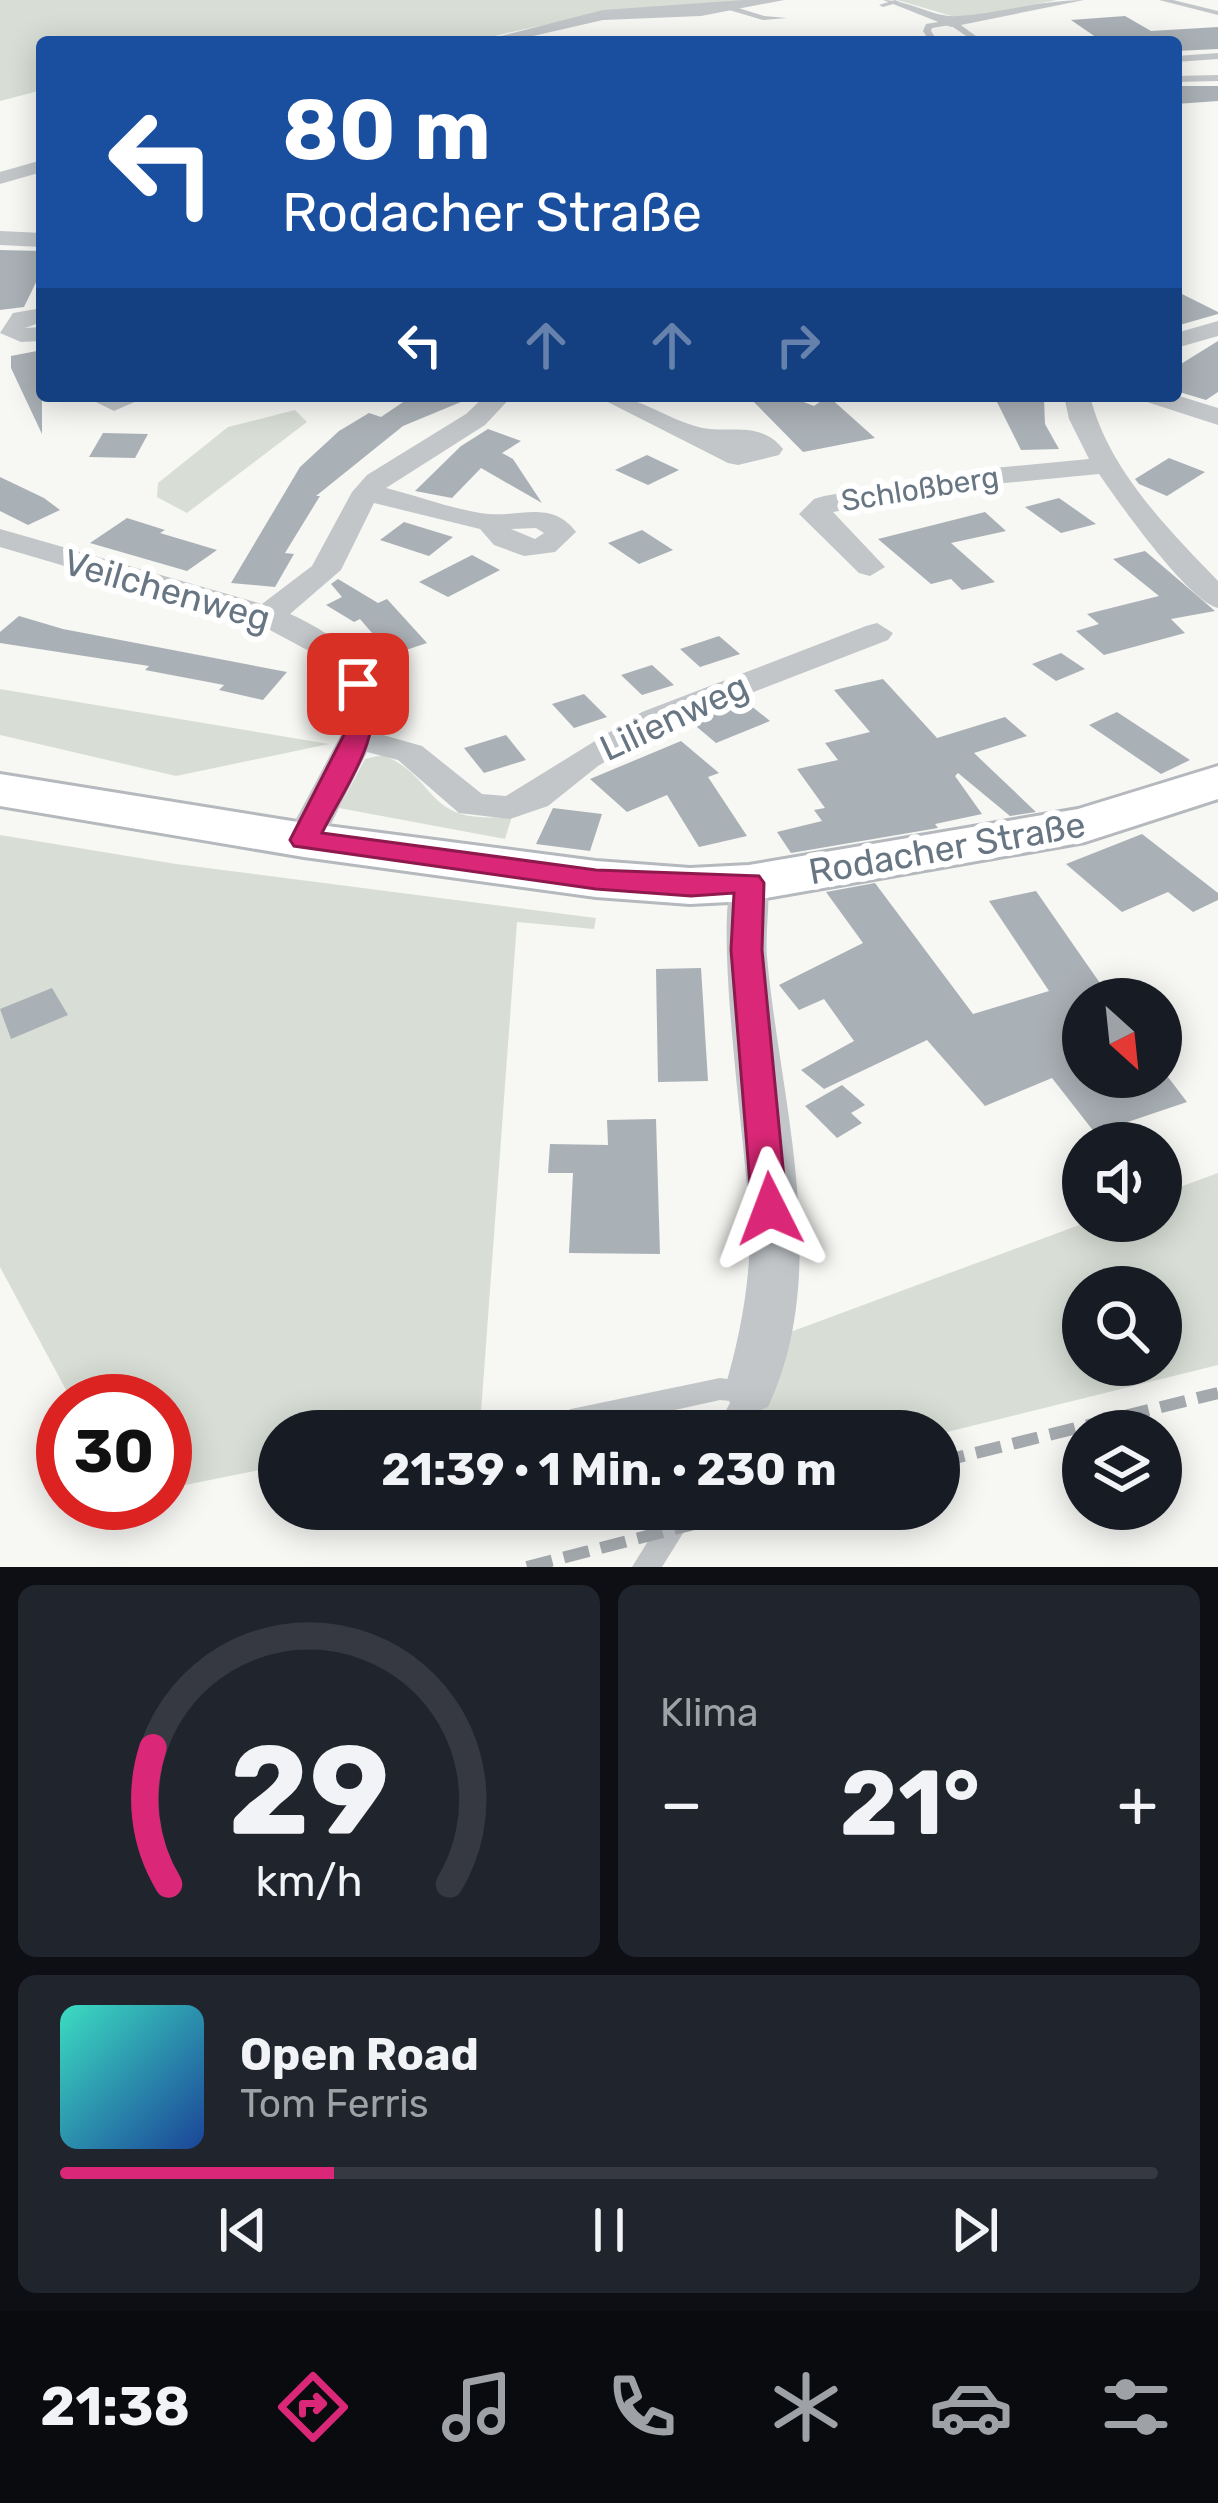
<!DOCTYPE html>
<html lang="de">
<meta charset="utf-8">
<style>
body{margin:0;font-family:Rubik,sans-serif;background:#20242c;color:#f1f3f6;height:100vh;display:flex;flex-direction:column;font-size:45px;white-space:nowrap}
*{box-sizing:border-box;margin:0}
p{font-size:39px;color:#9ea1a6}
.icon{flex:none;width:66px;height:66px;fill:none;stroke:currentColor;stroke-width:2;stroke-linecap:round;stroke-linejoin:round}
.map{position:relative;height:1567px;overflow:hidden}
.side{display:flex;flex-direction:column;gap:18px;padding:18px;background:#0d0f14;flex:1}
.side>*{flex:none}
.guide{position:absolute;left:36px;top:36px;width:1146px;height:366px;border-radius:12px;box-shadow:0 6px 30px #0003;background:#1a4fa0;color:#fff;overflow:hidden}
.needle{width:78px;rotate:153deg}
.fabs{position:absolute;left:1062px;top:978px;display:grid;gap:24px}
.fabs a{display:grid;place-items:center;width:120px;height:120px;border-radius:50%;background:#171b24;box-shadow:0 6px 30px #0003;font-size:60px}
.speed{position:absolute;left:36px;top:1374px;display:flex;gap:24px;font-size:60px;font-weight:700;text-align:center}
.speed>*{display:grid;place-content:center;width:156px;height:156px;border-radius:50%;background:#171b24;box-shadow:0 6px 30px #0003;line-height:1}
.speed .limit{border:18px solid #d22;background:#fff;color:#111}
.pin{position:absolute;display:grid;place-items:center;width:102px;height:102px;color:#fff;margin:-51px;border-radius:24px;box-shadow:0 6px 18px #0006}
.me{position:absolute;width:132px;margin:-66px;rotate:357deg;stroke-linejoin:round;filter:drop-shadow(0 0 9px #0008)}
.turn{display:flex;align-items:center;gap:42px;height:252px;padding:0 48px;font-size:54px}
.turn .icon{width:156px;height:156px;stroke-width:2.5}
.turn b{display:block;font-size:84px;line-height:102px}
.lanes{display:flex;align-items:center;height:114px;padding:0 48px;background:#0003;justify-content:center;gap:60px;direction:ltr}
.lanes .off{opacity:.35}
.big{font-size:90px;font-weight:700;line-height:1.1}
.side .tile{flex:1;display:flex;flex-direction:column;justify-content:center;gap:18px;min-width:0;padding:0 42px;border-radius:18px;background:#20242c}
.side .dial{align-items:center;gap:0}
.dial svg{height:312px;overflow:visible;fill:none;stroke:#363941;stroke-width:7;stroke-linecap:round;text-anchor:middle}
.dial text{fill:#f1f3f6;stroke:none}
.song{display:flex;align-items:center;gap:36px}
.cover{width:144px;height:144px;border-radius:18px;background:linear-gradient(135deg,hsl(170 70% 55%),hsl(220 70% 35%))}
.played{height:12px;border-radius:6px;background:linear-gradient(90deg,#db2777 25%,#363941 25%)}
.keys{display:flex;justify-content:space-around;direction:ltr}
.heat{display:flex;justify-content:space-between;align-items:center;font-size:66px;direction:ltr}
.side .tiles{flex:1;display:grid;gap:18px;grid-template-columns:1fr 1fr}
.tile:last-child{grid-column:span 2}
.trip{position:absolute;left:258px;top:1410px;width:702px;height:120px;border-radius:60px;background:#171b24;box-shadow:0 6px 30px #0003;font-weight:700;line-height:120px;text-align:center}
.dock{display:flex;height:192px;justify-content:space-around;align-items:center;background:#090b0e;color:#9ea1a6}
.dock .icon{width:84px;height:84px}
.dock .selected{color:#db2777}
.dock b{font-size:54px;color:#f1f3f6}
.map>svg:first-child{display:block}
.green{fill:#d8ded5;fill-rule:evenodd}
.building{fill:#aab1b6}
.lines{fill:none;stroke-linecap:round;stroke-linejoin:round}
.secondary-casing{stroke:#b5b9bd;stroke-width:6}
.lane{fill:#c2c6c9;fill-rule:evenodd}
.street{fill:#c2c6c9;fill-rule:evenodd}
.secondary{fill:#fff;fill-rule:evenodd}
.rail{stroke:#a4a9ae;stroke-width:12;stroke-dasharray:26 12;stroke-linecap:butt}
.route{fill:#db2777;stroke:#8e194d;stroke-width:3}
.labels{text-anchor:middle;dominant-baseline:central;stroke-width:12;stroke-linejoin:round;paint-order:stroke}
.far-street-label{font-size:30px;fill:#687683;stroke:#fff}
.street-label{font-size:36px;fill:#687683;stroke:#fff}
</style>
<div class="map">
<svg width="1218" height="1567" viewBox="0 0 1218 1567">
<rect width="100%" height="100%" fill="#f7f7f4"/>
<g class="green">
<path d="M0,0H763C663,7 569,15 472,42H42V90L0,101Z"/>
<polygon points="897,0 1057,0 962,19"/>
<polygon points="295,410 307,422 187,513 157,497 158,483 228,427"/>
<polygon points="0,689 329,744 176,776 0,735"/>
<path d="M383,755C441,779 422,826 512,816L505,839L339,808L365,759Z"/>
<polygon points="0,835 176,864 596,918 594,929 517,922 480,1426 457,1431 279,1431 279,1466 165,1489 165,1401 72,1401 0,1267"/>
<path d="M1218,1173V1365L939,1434L751,1431L785,1334L1090,1221H1161V1194ZM1083,1287H1161V1365H1083Z"/>
</g>
<g class="building">
<polygon points="1125,16 1151,31 1218,27 1218,49 1176,51 1176,42 1103,42 1071,20"/>
<polygon points="1176,86 1218,86 1218,101 1176,104"/>
<polygon points="0,250 42,251 42,270 24,307 0,310"/>
<polygon points="1176,291 1218,312 1218,314 1176,326"/>
<polygon points="1218,341 1218,392 1206,400 1176,391 1176,367"/>
<polygon points="42,350 42,434 11,368 11,356"/>
<polygon points="412,396 473,397 403,426 316,496 320,496 285,553 294,554 275,587 231,583 300,467 339,431 369,413 381,417"/>
<polygon points="748,396 788,396 814,406 828,396 875,438 803,452"/>
<polygon points="994,396 1044,399 1045,424 1059,449 1021,450"/>
<polygon points="488,429 521,441 502,453 513,459 542,503 481,468 452,498 415,491 461,446"/>
<polygon points="103,433 148,434 135,458 89,457"/>
<polygon points="647,455 679,470 648,485 615,470"/>
<polygon points="1169,458 1205,472 1167,496 1139,484 1135,479"/>
<polygon points="0,477 44,498 60,510 28,525 0,511"/>
<polygon points="1059,498 1096,524 1061,533 1025,507"/>
<polygon points="985,512 1006,531 951,543 995,582 962,590 951,579 931,584 878,539"/>
<polygon points="127,518 165,530 160,533 217,550 187,571 90,543"/>
<polygon points="404,522 453,537 429,556 380,540"/>
<polygon points="642,530 673,550 639,564 608,543"/>
<polygon points="1145,551 1215,611 1171,619 1185,633 1104,655 1076,631 1099,624 1087,614 1159,596 1113,559"/>
<polygon points="472,555 500,570 448,597 419,582"/>
<polygon points="338,579 378,603 387,599 427,643 391,655 360,619 354,622 326,605 342,597 331,584"/>
<polygon points="19,616 63,629 287,672 263,700 219,690 224,685 145,670 149,666 0,643 0,632"/>
<polygon points="719,636 740,654 700,667 680,649"/>
<polygon points="1061,653 1085,669 1056,681 1032,664"/>
<polygon points="652,665 674,685 642,695 621,675"/>
<polygon points="883,679 937,738 1005,717 1027,736 974,753 1036,812 1010,816 958,773 955,776 982,814 935,824 938,828 791,853 777,832 822,821 814,810 825,808 797,769 838,760 825,743 870,732 834,690"/>
<polygon points="584,694 607,717 574,728 552,704"/>
<polygon points="745,701 770,721 716,743 691,722"/>
<polygon points="1117,712 1190,760 1161,774 1089,725"/>
<polygon points="506,735 526,760 484,773 464,748"/>
<polygon points="681,741 719,773 708,777 747,836 699,847 667,795 627,812 590,779"/>
<polygon points="553,808 602,814 590,851 536,844"/>
<polygon points="1142,834 1218,893 1218,900 1193,912 1168,892 1122,912 1066,864"/>
<polygon points="875,883 973,1014 1049,991 989,901 1036,891 1111,999 1083,999 1083,1077 1168,1077 1187,1102 1095,1133 1052,1078 985,1106 927,1040 824,1089 801,1070 854,1041 824,999 799,1010 779,985 863,943 826,892"/>
<polygon points="701,968 708,1081 658,1082 656,969"/>
<polygon points="52,988 68,1015 11,1039 0,1009"/>
<polygon points="842,1085 865,1105 851,1113 862,1123 837,1138 805,1106"/>
<polygon points="656,1119 660,1254 569,1253 573,1173 548,1173 550,1144 608,1145 607,1120"/>
</g>
<g class="lines">
<g class="secondary-casing">
<polygon id="secondary" points="1218,766 1218,799 1085,842 749,901 690,904 596,897 304,857 0,806 0,774 304,823 596,861 690,868 749,865 1078,809"/>
</g>
<g class="lane">
<polygon points="895,0 900,2 883,7 879,5"/>
<polygon points="1159,0 1173,0 1218,11 1218,15"/>
<polygon points="732,6 764,16 787,18 763,20 729,10"/>
<polygon points="951,20 954,20 984,42 975,42 950,25 932,28 931,31 938,42 930,42 923,31 926,24"/>
<polygon points="1218,53 1218,59 1176,62 1176,56"/>
<polygon points="1218,75 1218,81 1176,82 1176,76"/>
<polygon points="720,1378 759,1383 763,1391 742,1431 715,1431 731,1401 720,1400 580,1431 562,1429 558,1421 562,1413 571,1409"/>
<polygon points="668,1509 698,1509 662,1567 632,1567"/>
</g>
<g class="street">
<polygon points="744,0 784,0 701,16 603,20 507,42 478,42 603,10"/>
<path d="M883,0C909,0 934,18 958,16C1001,13 1041,0 1084,0L951,27Z"/>
<polygon points="42,160 42,172 0,184 0,172"/>
<polygon points="0,231 42,233 42,247 0,245"/>
<polygon points="42,308 42,322 25,328 42,327 42,341 21,342 0,333 13,313"/>
<polygon points="1218,321 1218,336 1176,348 1176,333"/>
<polygon points="1176,395 1218,408 1218,425 1144,401 1140,396"/>
<polygon points="84,396 148,396 114,411"/>
<path d="M485,396H512L485,425L386,488C418,496 454,510 488,514C520,517 552,500 576,532L555,552L524,556L494,545L480,529L374,503L341,570L290,614C331,632 403,678 376,733L422,746L482,794L506,796L642,712L866,626L877,623L893,633L888,640L666,726L598,766L548,806L510,819L459,813L398,760L367,752L323,840L317,848H291L285,840L346,725L341,684L322,658L255,622L0,547V529L262,604L312,566L352,492L367,475L466,414ZM536,528L544,533L535,539L511,529Z"/>
<path d="M596,396C644,396 653,413 695,426C726,436 758,418 783,449L779,455L738,465L728,463Z"/>
<path d="M1064,396H1090C1108,469 1167,528 1218,581V608C1188,601 1119,503 1099,474L984,485L833,512L885,567L870,576L859,573L799,514L814,499L824,496L984,469L1089,459L1069,419Z"/>
<path d="M749,870L763,874L768,883C770,908 765,933 767,957C780,1101 833,1269 768,1407L750,1414L732,1407L724,1391C740,1337 750,1285 750,1229C749,1163 710,914 735,874Z"/>
</g>
<use href="#secondary" class="secondary"/>
<g class="rail">
<polyline points="939,1462 1218,1393"/>
<polyline points="527,1567 752,1509"/>
</g>
</g>
<path class="route" d="M358,676L370,684C386,735 344,788 322,833L596,870L759,876L764,883L762,950L787,1209L782,1219L770,1223L757,1219L752,1209L731,950L734,893L691,896L596,889L294,846L290,840L349,725L351,704L345,684Z"/>
<g class="labels">
<g class="far-street-label">
<text transform="translate(920 489) rotate(-9)">Schloßberg</text>
</g>
<g class="street-label">
<text transform="translate(167 590) rotate(16)">Veilchenweg</text>
<text transform="translate(674 717) rotate(-25)">Lilienweg</text>
<text transform="translate(947 848) rotate(-10)">Rodacher Straße</text>
</g>
</g>
</svg>
<div class="fabs">
<a><svg class="needle" viewBox="-14 -14 28 28"><path d="M0-13l5 13h-10z" fill="#e53935"/><path d="M0 13l5-13h-10z" fill="#9ea1a6"/></svg></a>
<a><svg class="icon" aria-label="sound" viewBox="0 0 24 24"><path d="M4 9h4l5-4v14l-5-4H4zM17 9q2 3 0 6"/></svg></a>
<a><svg class="icon" aria-label="search" viewBox="0 0 24 24"><circle cx="10" cy="10" r="6"/><path d="M15 15l6 6"/></svg></a>
<a><svg class="icon" aria-label="layers" viewBox="0 0 24 24"><path d="M12 4l9 5-9 5-9-5zM3 14l9 5 9-5"/></svg></a>
</div>
<div class="speed"><div class="limit">30</div></div>
<div class="pin" style="left:358px;top:684px;background:#d93025"><svg class="icon" aria-label="arrive" viewBox="0 0 24 24"><path d="M6 21V4h12l-3 4 3 4H6"/></svg></div>
<svg class="me" style="left:770px;top:1209px" viewBox="-20 -20 40 40"><path d="M0-17L14 15 0 8-14 15z" fill="#db2777" stroke="#fff" stroke-width="4"/></svg>
<div class="trip">21:39 · 1 Min. · 230 m</div>
<div class="guide">
<div class="turn"><svg class="icon" aria-label="left" viewBox="0 0 24 24"><path d="M17 20v-9H6M10 6l-5 5 5 5"/></svg><div><b>80 m</b>Rodacher Straße</div></div>
<div class="lanes"><svg class="icon" aria-label="left" viewBox="0 0 24 24"><path d="M17 20v-9H6M10 6l-5 5 5 5"/></svg><svg class="icon off" aria-label="ahead" viewBox="0 0 24 24"><path d="M12 20V5M6 11l6-6 6 6"/></svg><svg class="icon off" aria-label="ahead" viewBox="0 0 24 24"><path d="M12 20V5M6 11l6-6 6 6"/></svg><svg class="icon off" aria-label="right" viewBox="0 0 24 24"><path d="M7 20v-9h11M14 6l5 5-5 5"/></svg></div>
</div>
</div>
<section class="side">
<div class="tiles">
<div class="tile dial"><svg viewBox="0 0 100 80">
<path d="M14 69A42 42 0 1 1 86 69"/>
<path d="M14 69A42 42 0 0 1 10 34" stroke="#db2777"/>
<text x="50" y="56" font-size="32" font-weight="700">29</text>
<text x="50" y="72" font-size="11">km/h</text>
</svg></div>
<div class="tile"><p>Klima</p>
<div class="heat"><a>−</a><b class="big">21°</b><a>+</a></div>
</div>
<div class="tile">
<div class="song"><i class="cover"></i><div><b>Open Road</b><p>Tom Ferris</p></div></div>
<div class="played"></div>
<div class="keys"><svg class="icon" aria-label="previous" viewBox="0 0 24 24"><path d="M18 5L8 12l10 7zM5 5v14"/></svg><svg class="icon" aria-label="pause" viewBox="0 0 24 24"><path d="M8 5v14M16 5v14"/></svg><svg class="icon" aria-label="next" viewBox="0 0 24 24"><path d="M6 5l10 7-10 7zM19 5v14"/></svg></div>
</div>
</div>
</section>
<nav class="dock">
<b>21:38</b>
<svg class="icon selected" aria-label="directions" viewBox="0 0 24 24"><path d="M12 3l9 9-9 9-9-9zM9 14v-3h6M13 9l2 2-2 2"/></svg>
<svg class="icon" aria-label="music" viewBox="0 0 24 24"><path d="M9 18V5l10-2v13"/><circle cx="6" cy="18" r="3"/><circle cx="16" cy="16" r="3"/></svg>
<svg class="icon" aria-label="phone" viewBox="0 0 24 24"><path d="M5 4h4l2 5-3 2q2 4 5 5l2-3 5 2v4C11 20 4 13 5 4z"/></svg>
<svg class="icon" aria-label="climate" viewBox="0 0 24 24"><path d="M12 3v18M4 7l16 10M4 17L20 7"/></svg>
<svg class="icon" aria-label="car" viewBox="0 0 24 24"><path d="M5 17H2v-5l4-1 3-4h7l3 4 3 1v5h-3M9 17h6M6 11h13"/><circle cx="7" cy="17" r="2"/><circle cx="17" cy="17" r="2"/></svg>
<svg class="icon" aria-label="filters" viewBox="0 0 24 24"><path d="M4 7h16M4 17h16"/><circle cx="9" cy="7" r="2"/><circle cx="15" cy="17" r="2"/></svg>
</nav>
